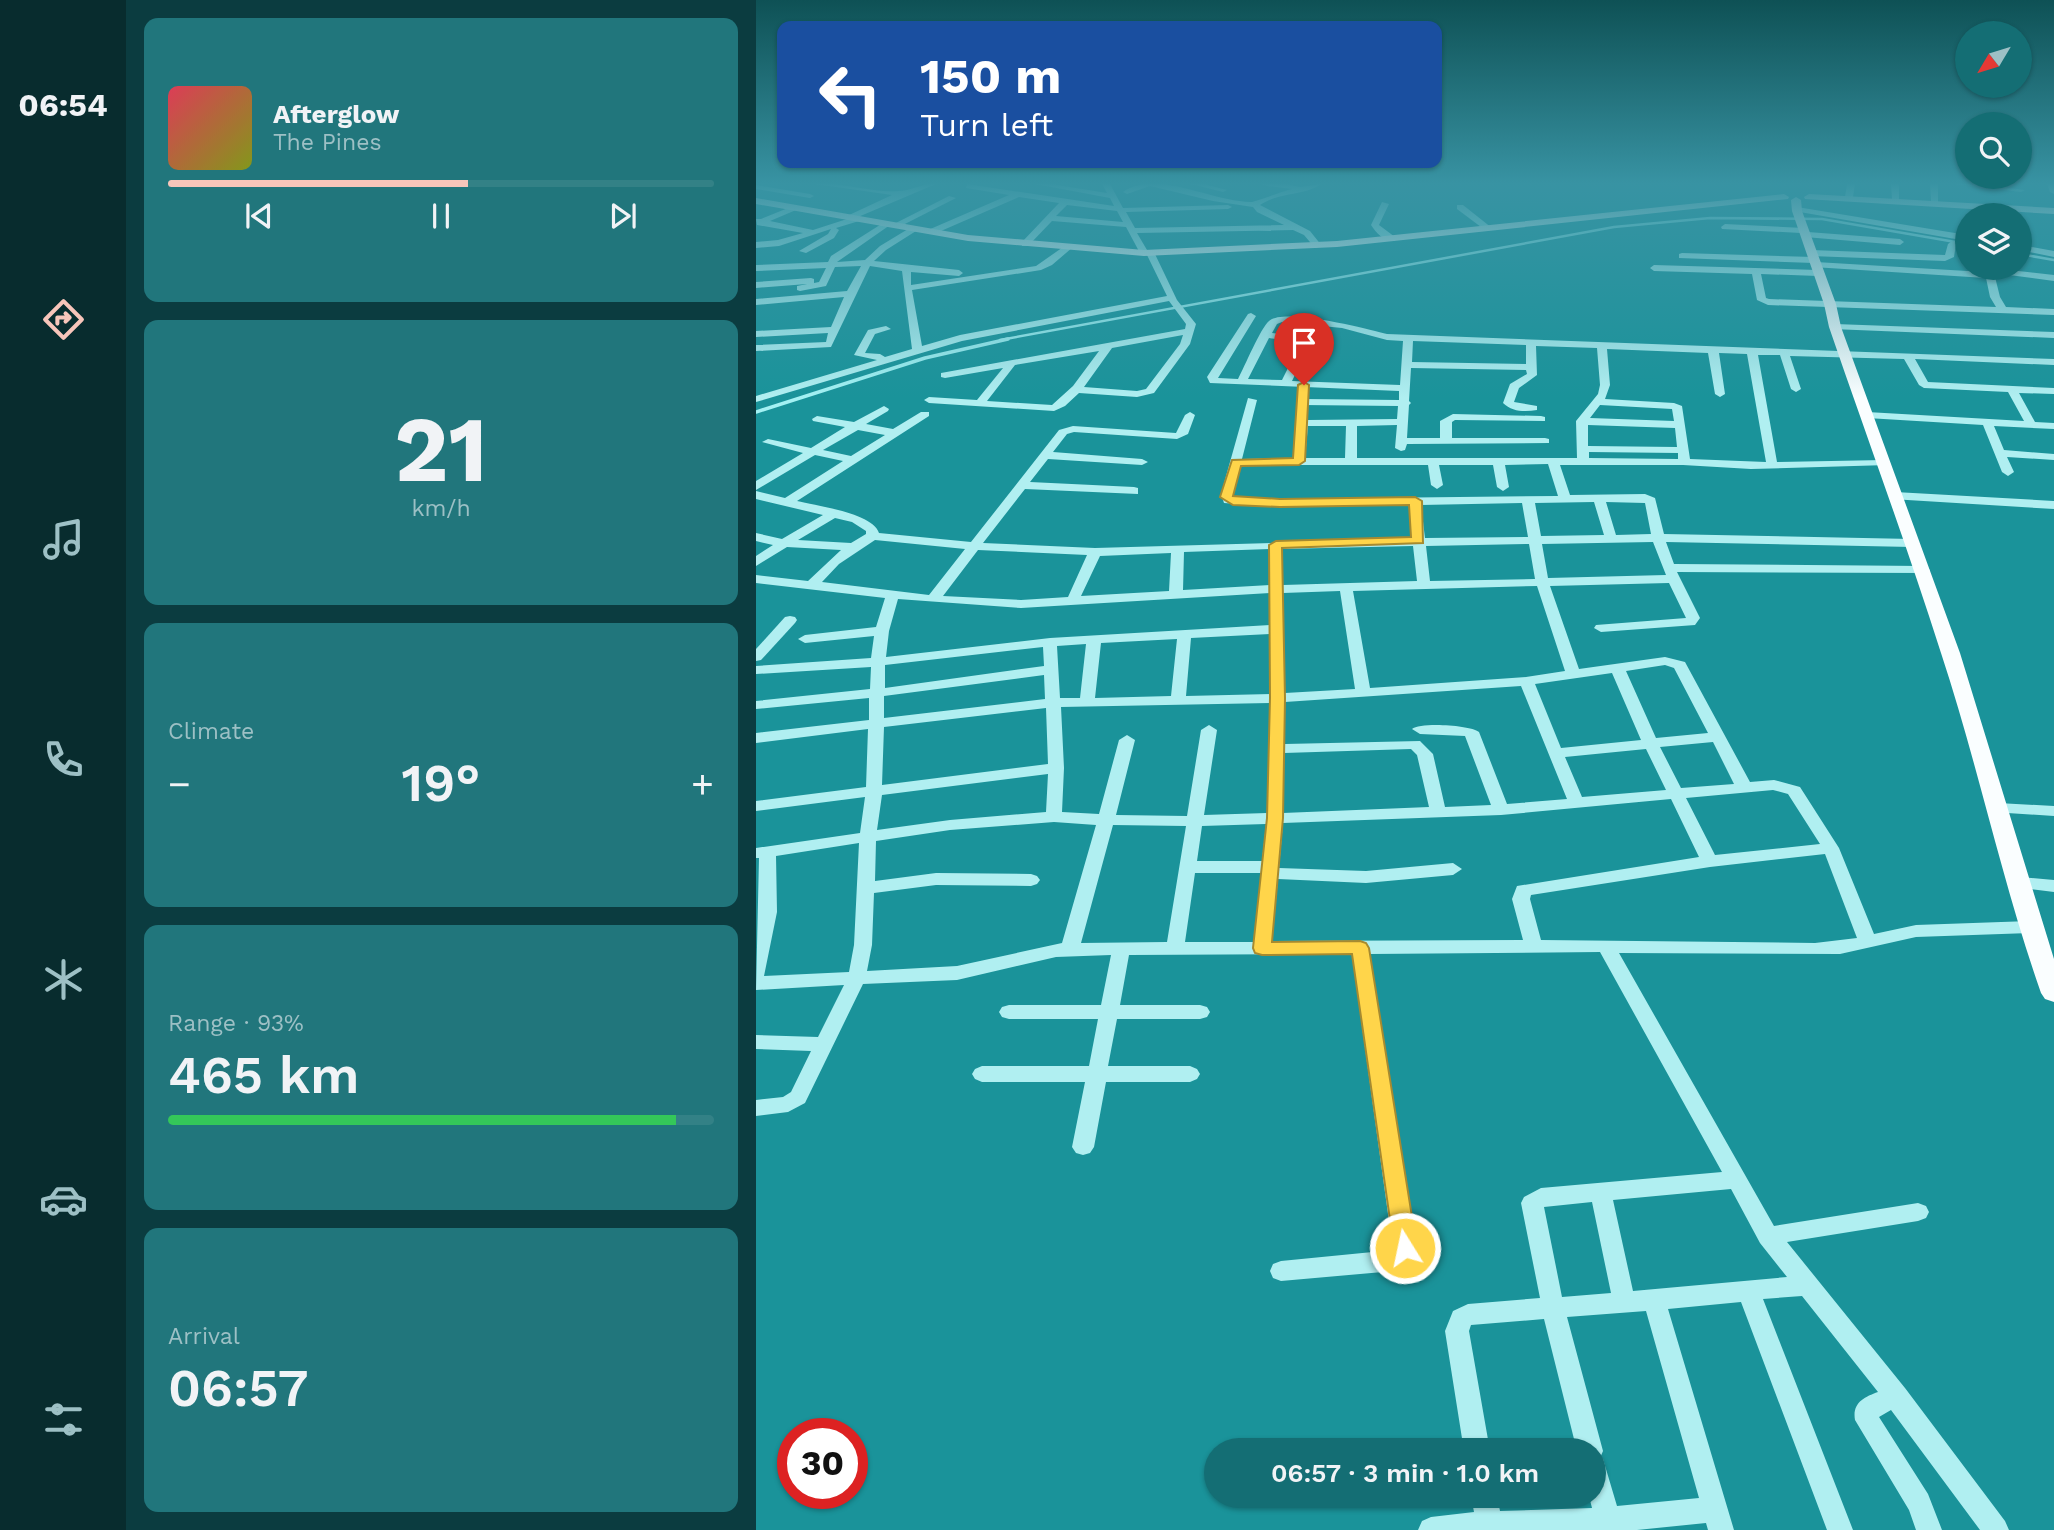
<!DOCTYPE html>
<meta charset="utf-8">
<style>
body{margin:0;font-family:"Work Sans",sans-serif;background:#21767c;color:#f1f3f6;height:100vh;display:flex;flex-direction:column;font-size:26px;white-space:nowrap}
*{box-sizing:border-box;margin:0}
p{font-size:23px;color:#9dc0c5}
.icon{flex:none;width:38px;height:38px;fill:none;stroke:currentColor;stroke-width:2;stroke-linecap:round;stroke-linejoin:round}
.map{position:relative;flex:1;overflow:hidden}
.sheet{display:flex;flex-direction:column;gap:18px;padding:18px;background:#0b3c40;width:630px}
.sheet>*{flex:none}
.banner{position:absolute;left:21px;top:21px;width:665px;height:147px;border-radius:14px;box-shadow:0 2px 5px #0004;background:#1a4fa0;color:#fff;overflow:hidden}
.needle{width:46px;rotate:232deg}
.buttons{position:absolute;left:1199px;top:21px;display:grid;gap:14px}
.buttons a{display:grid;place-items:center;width:77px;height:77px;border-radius:50%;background:#146e74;box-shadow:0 2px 5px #0004;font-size:35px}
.speed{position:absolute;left:21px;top:1418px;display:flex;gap:14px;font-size:35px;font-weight:700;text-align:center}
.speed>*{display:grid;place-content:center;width:91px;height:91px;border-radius:50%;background:#146e74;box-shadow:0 2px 5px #0004;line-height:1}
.speed .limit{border:10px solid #d22;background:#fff;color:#111}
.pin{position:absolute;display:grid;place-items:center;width:60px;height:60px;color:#fff;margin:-72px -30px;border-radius:50% 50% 50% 0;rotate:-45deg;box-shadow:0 0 7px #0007}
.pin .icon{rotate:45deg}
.me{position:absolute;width:77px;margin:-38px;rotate:350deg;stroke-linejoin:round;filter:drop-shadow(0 0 5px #0008)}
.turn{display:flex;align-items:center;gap:24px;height:147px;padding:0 28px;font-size:32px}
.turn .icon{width:91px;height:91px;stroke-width:2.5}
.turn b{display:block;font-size:49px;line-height:60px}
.big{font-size:52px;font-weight:600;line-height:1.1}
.sheet .widget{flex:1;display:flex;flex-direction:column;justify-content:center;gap:10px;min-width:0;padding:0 24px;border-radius:14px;background:#21767c}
.sheet .dial{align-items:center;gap:0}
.dial b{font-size:91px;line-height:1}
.song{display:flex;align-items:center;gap:21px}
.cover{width:84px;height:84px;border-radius:10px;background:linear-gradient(135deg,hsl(350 70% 55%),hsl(70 70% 35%))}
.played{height:7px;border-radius:4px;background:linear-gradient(90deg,#f7c5ba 55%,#338186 55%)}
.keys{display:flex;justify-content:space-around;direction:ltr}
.heat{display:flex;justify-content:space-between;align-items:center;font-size:38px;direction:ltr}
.charge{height:10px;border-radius:5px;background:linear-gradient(90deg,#34c759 93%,#338186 0)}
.trip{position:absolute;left:448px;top:1438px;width:402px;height:70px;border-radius:35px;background:#146e74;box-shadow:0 2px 5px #0004;font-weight:600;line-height:70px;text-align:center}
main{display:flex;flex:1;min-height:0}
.dock{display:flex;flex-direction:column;width:126px;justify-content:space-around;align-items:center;background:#082c2e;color:#9dc0c5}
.dock .icon{width:49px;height:49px}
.dock .on{color:#f7c5ba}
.dock b{font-size:32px;color:#f1f3f6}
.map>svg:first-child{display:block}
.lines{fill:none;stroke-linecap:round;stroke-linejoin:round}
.stream-far1{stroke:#a3f1f3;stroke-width:2.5}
.stream{stroke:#a3f1f3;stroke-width:3.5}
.minor{fill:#b0eff1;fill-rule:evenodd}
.major{fill:#fafeff;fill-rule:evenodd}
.route{fill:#ffd54a;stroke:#a68a30;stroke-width:2}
</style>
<main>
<nav class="dock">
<b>06:54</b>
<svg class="icon on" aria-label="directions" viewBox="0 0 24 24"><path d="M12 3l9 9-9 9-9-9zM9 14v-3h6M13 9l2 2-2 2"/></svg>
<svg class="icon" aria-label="music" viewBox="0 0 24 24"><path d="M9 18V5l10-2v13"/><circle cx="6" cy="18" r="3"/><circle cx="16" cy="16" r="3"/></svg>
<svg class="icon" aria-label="phone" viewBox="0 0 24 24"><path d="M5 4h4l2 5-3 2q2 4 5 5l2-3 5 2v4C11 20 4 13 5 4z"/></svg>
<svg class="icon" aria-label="climate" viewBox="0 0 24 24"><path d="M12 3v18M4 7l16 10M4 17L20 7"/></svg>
<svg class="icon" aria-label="car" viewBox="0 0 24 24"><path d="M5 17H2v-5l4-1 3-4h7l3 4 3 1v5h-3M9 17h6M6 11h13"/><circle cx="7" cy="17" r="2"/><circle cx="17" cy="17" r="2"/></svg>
<svg class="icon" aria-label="filters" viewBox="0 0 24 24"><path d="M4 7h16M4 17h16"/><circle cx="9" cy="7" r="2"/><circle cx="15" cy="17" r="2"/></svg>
</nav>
<section class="sheet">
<div class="widget">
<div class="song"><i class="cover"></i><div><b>Afterglow</b><p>The Pines</p></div></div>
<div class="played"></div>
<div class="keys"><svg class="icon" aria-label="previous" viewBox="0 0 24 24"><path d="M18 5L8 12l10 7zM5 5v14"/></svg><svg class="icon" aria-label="pause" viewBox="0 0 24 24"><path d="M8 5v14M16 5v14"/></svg><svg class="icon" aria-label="next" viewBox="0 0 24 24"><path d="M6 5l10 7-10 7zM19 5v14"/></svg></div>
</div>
<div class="widget dial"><b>21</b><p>km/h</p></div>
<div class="widget"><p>Climate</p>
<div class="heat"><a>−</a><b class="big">19°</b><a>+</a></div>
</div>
<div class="widget"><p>Range · 93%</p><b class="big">465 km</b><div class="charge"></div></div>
<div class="widget"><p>Arrival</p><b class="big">06:57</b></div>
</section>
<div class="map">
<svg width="1298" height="1530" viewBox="0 0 1298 1530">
<rect width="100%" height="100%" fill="#1a939a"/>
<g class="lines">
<g class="stream-far1">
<polyline points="1264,254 1298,260"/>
<polyline points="244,340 858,227 954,218 1066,219 1211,244"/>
</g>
<polyline class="stream" points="0,412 169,358 252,339"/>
<g class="minor">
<path d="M59,184C87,182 115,193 142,191C155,191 166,183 180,184L102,217L103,221L80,228L83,230L78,238L50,253L43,251L72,234L75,229L23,246L0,248V242L22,240L47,233L1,225L0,219H5L37,206L40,210L14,221L57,230L91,219V216L136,195Z"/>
<path d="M211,184L358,206L354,198L279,184H295L351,193L346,184H354L367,208L472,205L476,207L472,209L370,212L379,228L528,225L501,212L497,207L457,201L394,186L371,194L367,192C401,169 456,202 495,202C499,202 527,191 536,189L511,186L507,184H530L544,187L565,184C549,196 522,192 504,205L554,231L566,246L559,248L548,235L537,230L381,233L391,250L398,252L421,300L440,324L434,344L398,393L381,397L323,393L309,406L298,411L173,403L168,400L173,397L221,400L247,368L189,378L185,377V373L429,329L430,324L413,301L206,341L0,402V396L121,360L98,355L112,330L130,326L135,329L119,334L109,353L124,354L129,357L156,349L146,271L114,266L75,347L0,351V345L70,342L72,333L0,337V331L75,327L88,297L0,305V299L91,291L105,266L79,267L70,286L44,291L41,290V286L51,284L0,288V282L55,278L58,279V283L63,282L70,268L0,271V265L72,262L75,256L127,223L134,225L81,262L109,260L124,246L157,226L160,227V231L130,250L118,261L203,270L207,273L203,276L155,272V285L280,266L310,245L317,247L296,265L285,270L156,290L166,346L204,335L411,296L391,255H385L370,227L296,221L272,246H266V242L303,203L263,197L178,234H172V230L253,195L210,188ZM311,205L361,211L367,222L300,216ZM427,335L424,344L390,389L381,391L328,387L356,348ZM343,351L317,386L296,405L231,401L259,365Z"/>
<polygon points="435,184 448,184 471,190 467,192"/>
<polygon points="1091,184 1099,184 1097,197 1093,199 1089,197"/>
<polygon points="1135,184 1143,184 1143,201 1136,199"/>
<polygon points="1174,184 1182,184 1182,203 1175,201"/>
<polygon points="1199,184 1223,184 1269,190 1265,192"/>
<polygon points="1291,184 1298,184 1298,194 1294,192"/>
<polygon points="0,185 54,194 58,196 54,198 0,189"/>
<polygon points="193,196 200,198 141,228 134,226"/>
<path d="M626,202L633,204L623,225L639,237V241C629,242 620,233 615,225Z"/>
<polygon points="701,205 707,205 736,228 729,230 701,209"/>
<polygon points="1041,207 1211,235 1211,241 1038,211"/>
<polygon points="969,224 1048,228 1052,232 1144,239 1148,242 1144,245 1049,237 1045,233 966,229 965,227"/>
<polygon points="1196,241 1200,244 1198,257 1189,261 1055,256 1051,253 1055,250 1189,255 1192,244"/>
<polygon points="1264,245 1298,251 1298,257 1264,250"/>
<polygon points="926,253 1058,257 1062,260 1058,263 923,258 923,254"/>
<polygon points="1060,262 1228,272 1228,268 1236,268 1298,275 1298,281 1238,273 1244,297 1250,307 1298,309 1298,315 1012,305 1001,300 996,274 898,271 894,268 898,265 1062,270 1066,273 1062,276 1005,274 1010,298 1013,299 1240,307 1234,297 1230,278 1057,267 1056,265"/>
<path d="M495,313L500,316L462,378L482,379C489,366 504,329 513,321C527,307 612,329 631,334L1298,359V365L1159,359L1172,382L1298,388V394L1263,393L1279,422L1298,423V429L1238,426L1248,450L1298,454V460L1251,457L1258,472L1252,476L1246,472L1227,425L1111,418L1106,415L1111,412L1268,421L1252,392L1168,388L1163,385L1148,359L1034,356L1045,389L1040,392L1035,389L1024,355H1002L1021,462L1128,460L1132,461V465L995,469L927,465H804L814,495L889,494L899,498L908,534L1156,539L1162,543L1156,547L910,542L918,564L1167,566L1174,570L1172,573L921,572L944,618L939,625L845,632L838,628L840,625L930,618L913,583L794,586L823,669L909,657L929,662L994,782L1018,780L1044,787L1083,848L1118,934L1160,925L1274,921L1280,923L1283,927L1280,931L1274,933L1160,937L1084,954L863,953L1018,1226L1162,1203L1170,1206L1173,1212L1170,1218L1162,1221L1031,1242L1149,1388L1249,1521L1253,1530H1224L1135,1410L1123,1417L1172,1494L1186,1530H1160L1153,1510L1099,1420C1096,1403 1108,1397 1122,1392L1046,1296L1007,1299L1097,1530H1071L985,1302L912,1309L978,1530H952L950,1523L881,1530H662L666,1521L675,1517L718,1512L715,1496H741L744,1511L836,1508L833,1496H838V1451H821L788,1319L715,1325L713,1331L734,1451H708L689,1331L697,1311L712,1304L784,1298L765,1203L768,1197L785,1188L966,1172L844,952L614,954L660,1248L655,1263L638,1271L525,1281L517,1278L514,1271L517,1264L525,1261L637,1250L596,954L373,955L364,1005H444L451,1007L454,1012L451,1017L444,1019H361L352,1066H434L441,1069L444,1074L441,1079L434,1082H350L338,1147L334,1153L327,1155L320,1153L316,1147L329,1082H226L219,1079L216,1074L219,1069L226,1066H333L342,1019H253L246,1017L243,1012L246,1007L253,1005H345L355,955L300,957L201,980L107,984L49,1103L32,1112L0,1116V1100L27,1097L35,1092L55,1051L0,1049V1035L62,1037L88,985L0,990L3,858H0V848L104,833L109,797L0,811V801L110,787L112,729L0,743V733L113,720V698L0,709V701L114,689L115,667L0,674V666L115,658L118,636L49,643L42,639L49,635L120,627L129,598L0,583V575L52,581L85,550L31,547L0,566V556L17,545L0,541V533L26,539L67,515L0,499V491L29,498L87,461L59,455L0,490V481L47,453L6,442L12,439L55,448L89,427L57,421L56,419L61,416L98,422L128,406L133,409L132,411L110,424L137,429L165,412H173V416L41,501C61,506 117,513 123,533L215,542L303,430L317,426L420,433L429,415L434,412L439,415L432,434L421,439L318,432L311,434L297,452L386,459L392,462L386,465L292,459L274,482L378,487L382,488V494L269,489L227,543L339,548L657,539L653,505L524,507L468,503L465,494L492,398L501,400L486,459L537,458L543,413H551L552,420L641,419L642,406L547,405L542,402L547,399L643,400V391L454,383L451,377L492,314ZM526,322L586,328L631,340L647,341L644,385L536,381L556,340L551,337L516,333L521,324ZM513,338L545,342L526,380L492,379ZM657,341L770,345V364L656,362ZM780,346L841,348L844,385L842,394L820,421L821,458H601V426L641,425L639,448L645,451L649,450L651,444L793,443V439L789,438H696V422L699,420L789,421V417L785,416L697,414L684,421V438H651L653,405L655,403L653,401L655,368L770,370L771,374L754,384L747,403C756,412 769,412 781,410V406L758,402L763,388L781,375ZM851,349L952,353L959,394L964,397L969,394L963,353L991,354L1010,462L934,459L926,406L918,403L849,399L854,385ZM844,405L916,409L918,421L834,418ZM832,425L919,428L921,447L832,446ZM552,426H590L589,458H549ZM102,430L129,435L95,456L67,450ZM833,452L922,453V459L833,458ZM792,464L802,496L524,499L477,497V494L484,465H672L675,485L681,489L687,485L683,465H737L741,487L747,491L753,487L749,465ZM838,502L848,535L785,536L779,503ZM850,502L889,503L895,534L860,535ZM766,503L772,537L669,538L665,505ZM79,518L96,522L110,531V534L95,543L42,540ZM119,540L209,549L173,595L66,582L83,564ZM897,542L910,575L792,578L786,544ZM773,544L779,579L674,581L670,546ZM657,546L661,581L527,585L526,549ZM514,549V585L427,590L428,552ZM222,550L331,555L312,597L265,600L187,596ZM415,553L413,591L325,596L344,556ZM781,586L809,671L770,677L614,688L597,591ZM584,591L599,689L529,693L527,593ZM514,593V625L294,638L130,657L133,631L142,599L265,608ZM514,634L515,694L430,696L435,638ZM421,639L415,696L339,698L345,643ZM330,644L324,698H304L301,646ZM287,647L288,666L129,688V665ZM909,665L918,668L952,733L900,738L870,671ZM856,673L885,740L805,748L779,684ZM288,675L289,699L128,718V696ZM765,686L811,799L751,804L723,732C714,725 664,722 656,729L664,734L709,736L735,805L689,807L677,754L664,741L529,744V702ZM514,703L511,813L448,815L461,730L453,725L445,730L431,816L360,815L379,740L371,735L363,740L343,814L306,812L308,768L305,707ZM290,708L292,764L126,785L128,727ZM957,742L978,784L925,788L904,747ZM655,749L661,755L673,807L527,813L528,753ZM890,749L910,790L826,797L809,757ZM292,774L290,812L194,820L121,830L126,795ZM1017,790L1032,794L1064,844L959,855L930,798ZM915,799L943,857L761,886L756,899L767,940L516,941L522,879L610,883L697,875L706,869L697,863L610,871L523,868L527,823L745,815ZM298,822L340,825L306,943L201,966L111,971L116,945L118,893L180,885L275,886L281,884L284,880L281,876L275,874L180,873L119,881L120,841L194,830ZM510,824L506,861H441L446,826ZM357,825L430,826L411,942L325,943ZM103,843L98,945L93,972L8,976L21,912L20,856ZM1069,854L1101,938L1059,943L785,940L774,899L775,895L954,867ZM439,873H505L498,942H429ZM975,1189L1004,1243L1031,1277L877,1291L857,1200ZM836,1202L855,1293L806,1297L788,1207ZM890,1311L943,1498L861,1506L847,1459L844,1458L847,1451L811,1317Z"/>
<polygon points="1079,324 1298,332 1298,338 1076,329 1076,325"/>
<polygon points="1139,492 1298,501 1298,509 1135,499 1135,493"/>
<polygon points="34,616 39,617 41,620 39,623 5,660 0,661 0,649 29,617"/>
<polygon points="1242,803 1298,806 1298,816 1236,812 1234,808 1236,804"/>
<polygon points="1264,877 1298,880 1298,892 1258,887 1255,883 1258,879"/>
</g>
<g class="major">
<polygon points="1028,194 1033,197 1032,199 581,247 388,256 212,241 0,204 0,198 212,235 388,250 581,241"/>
<polygon points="1053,194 1298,208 1298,214 1049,199 1048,197"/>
<path d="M1040,197L1045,200L1046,211L1080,304L1085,327L1204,653L1298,959V1002L1289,999L1285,993C1246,882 1222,765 1185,653C1150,543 1110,435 1073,327L1068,304L1036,211L1035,200Z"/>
</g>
</g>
<linearGradient id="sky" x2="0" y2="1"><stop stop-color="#0e5155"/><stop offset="0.46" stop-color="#3893a3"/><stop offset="1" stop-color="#3893a3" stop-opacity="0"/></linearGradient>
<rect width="1298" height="398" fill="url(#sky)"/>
<polygon class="route" points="548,382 553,385 549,461 543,465 485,466 477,496 524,499 659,497 666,501 667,543 526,548 529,698 527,818 516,942 604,941 610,943 613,948 661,1248 657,1255 649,1258 641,1255 638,1248 596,954 506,955 499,953 497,948 511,818 514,698 513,545 520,541 655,537 653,505 524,507 477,505 464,497 476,460 537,458 542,385"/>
</svg>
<div class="buttons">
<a><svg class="needle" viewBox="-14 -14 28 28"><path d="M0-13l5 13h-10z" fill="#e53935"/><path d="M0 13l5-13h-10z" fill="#9dc0c5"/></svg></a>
<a><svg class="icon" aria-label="search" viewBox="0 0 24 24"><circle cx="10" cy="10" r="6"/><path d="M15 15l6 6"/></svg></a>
<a><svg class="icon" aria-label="layers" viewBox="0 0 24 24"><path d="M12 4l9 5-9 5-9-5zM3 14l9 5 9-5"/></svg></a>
</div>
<div class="speed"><div class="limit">30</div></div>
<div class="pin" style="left:548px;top:385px;background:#d93025"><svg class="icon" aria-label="arrive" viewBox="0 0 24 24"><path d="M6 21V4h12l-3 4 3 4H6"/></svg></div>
<svg class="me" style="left:649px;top:1248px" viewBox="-20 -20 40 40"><circle r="17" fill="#ffd54a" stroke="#fff" stroke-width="3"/><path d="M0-11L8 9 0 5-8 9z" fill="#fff"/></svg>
<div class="trip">06:57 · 3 min · 1.0 km</div>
<div class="banner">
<div class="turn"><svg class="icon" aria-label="left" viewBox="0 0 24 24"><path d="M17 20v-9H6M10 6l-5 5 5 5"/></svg><div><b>150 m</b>Turn left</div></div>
</div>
</div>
</main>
